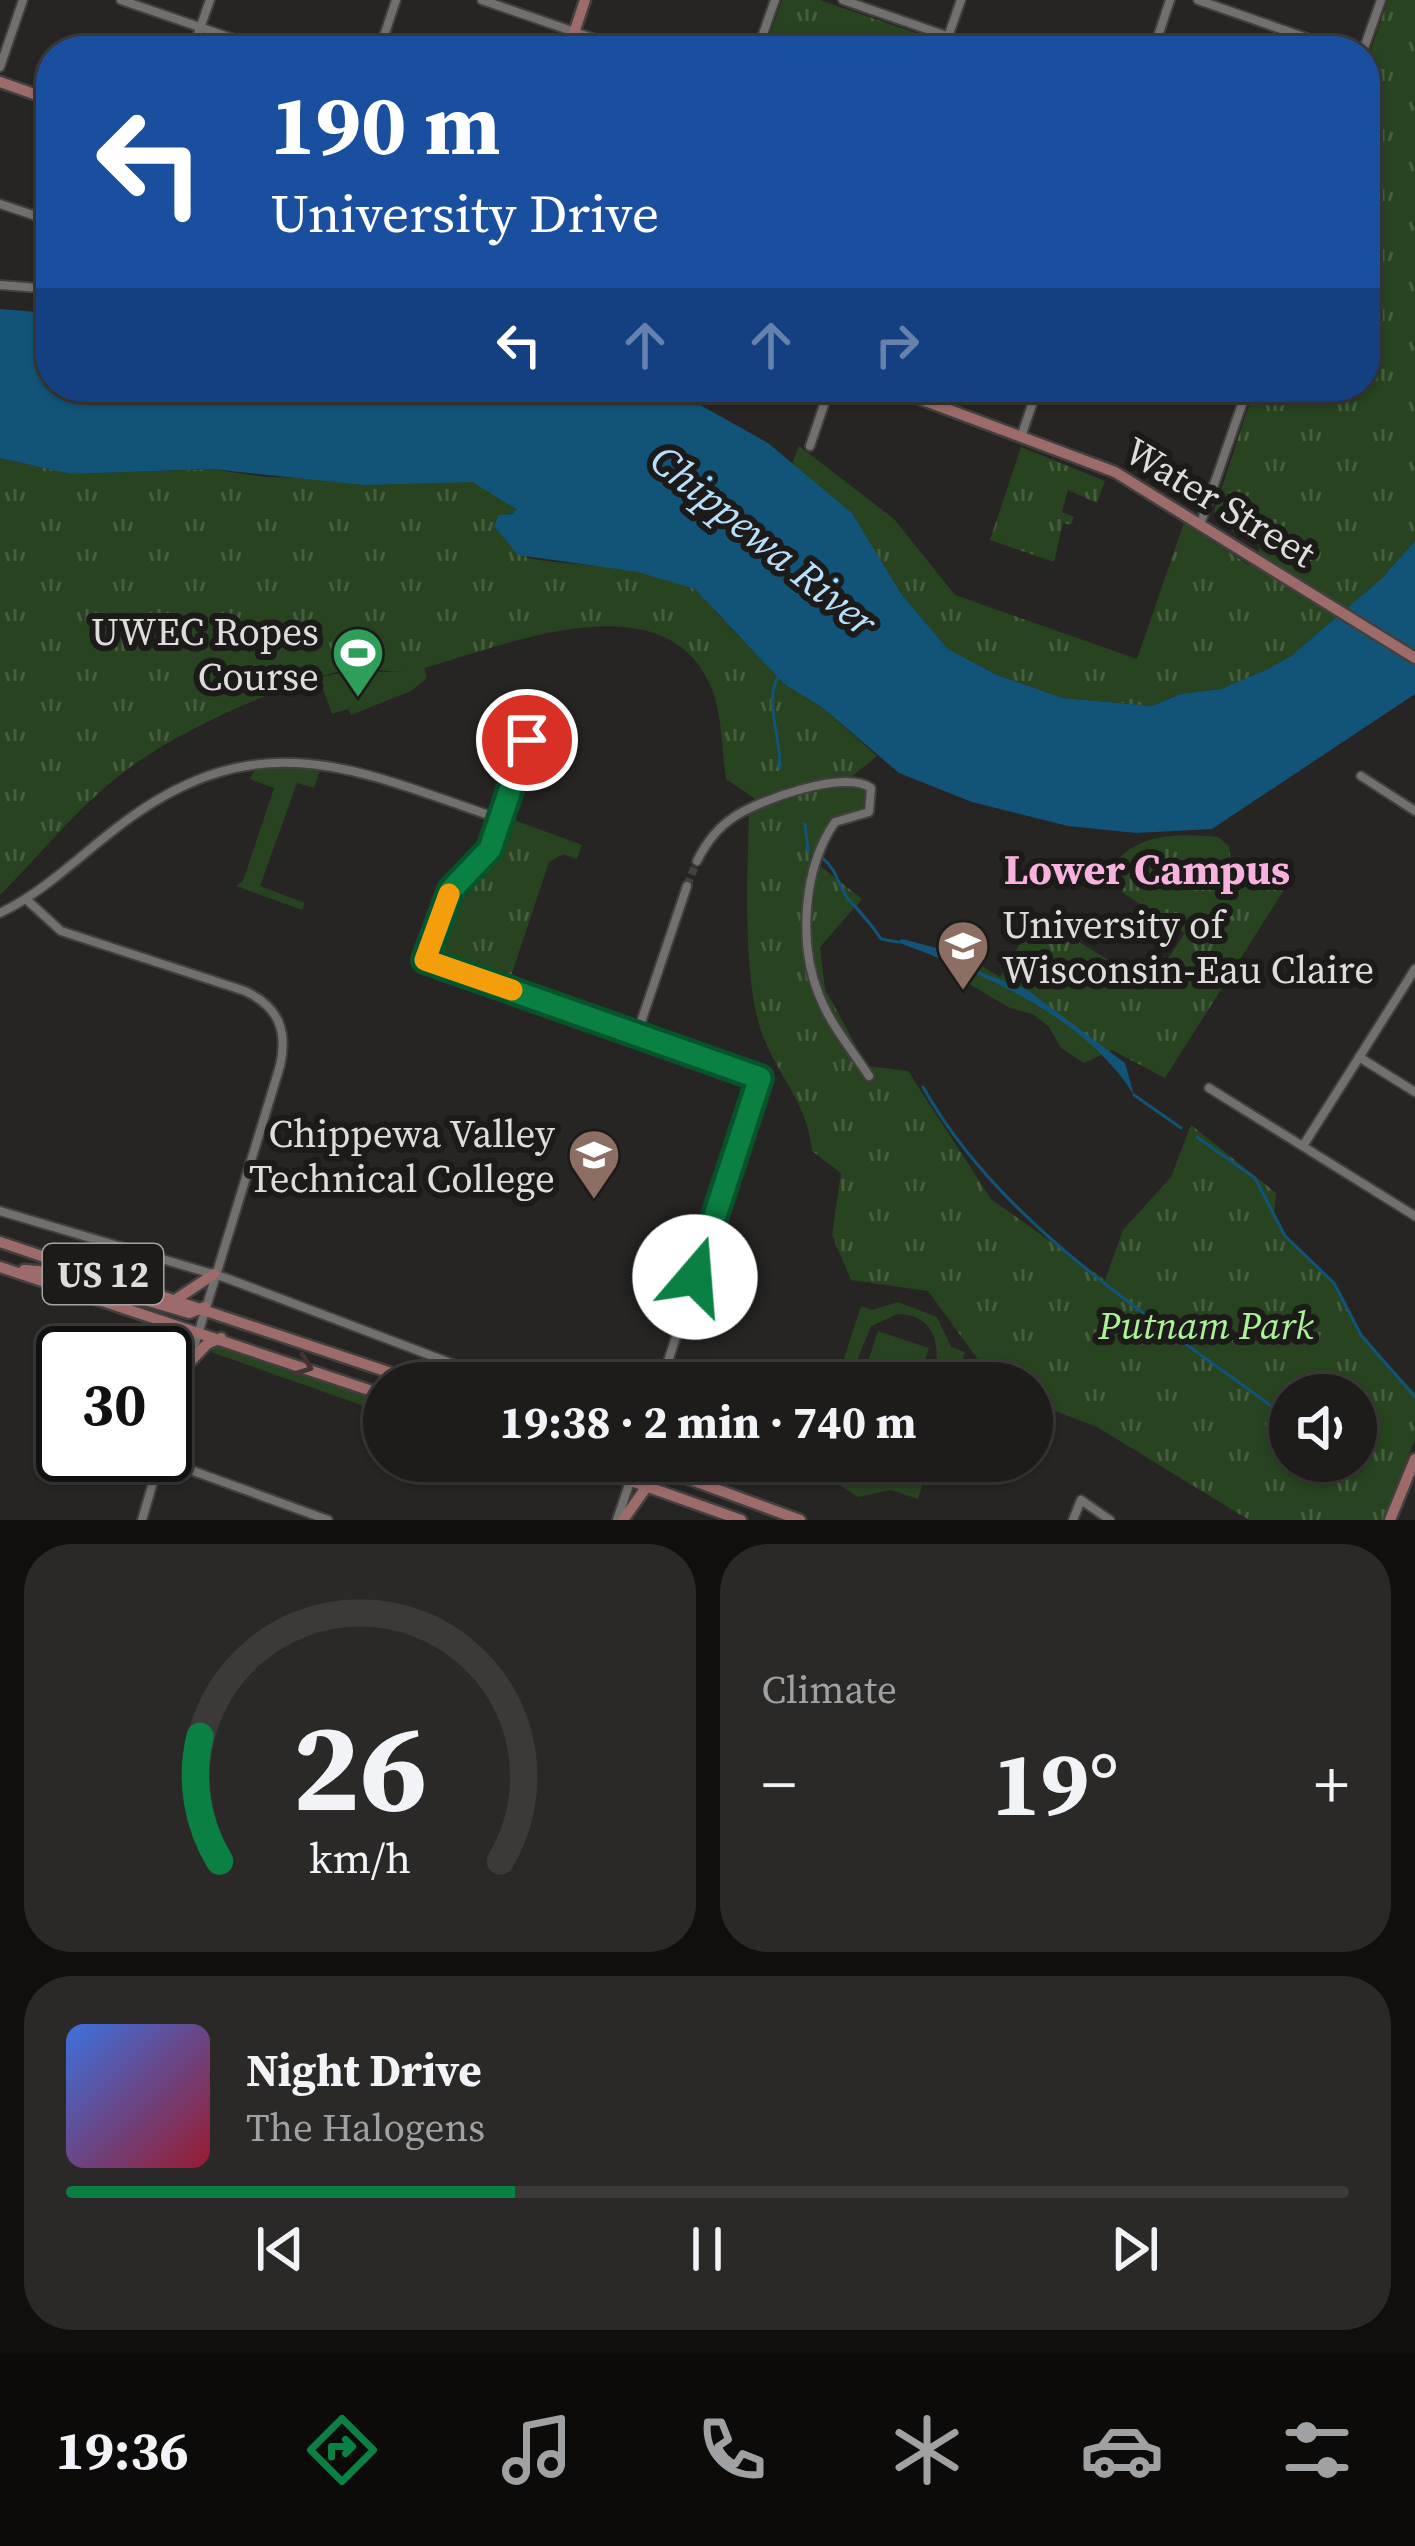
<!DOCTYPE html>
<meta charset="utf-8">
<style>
body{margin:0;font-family:"Source Serif 4",serif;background:#2a2927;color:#f1f3f6;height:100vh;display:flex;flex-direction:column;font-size:45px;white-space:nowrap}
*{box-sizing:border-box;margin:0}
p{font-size:39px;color:#a0a1a2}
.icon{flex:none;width:66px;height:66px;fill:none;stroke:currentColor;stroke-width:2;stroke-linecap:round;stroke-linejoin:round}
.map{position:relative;height:1520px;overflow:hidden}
.sheet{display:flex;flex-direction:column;gap:24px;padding:24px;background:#100f0e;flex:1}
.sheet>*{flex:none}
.hud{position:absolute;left:36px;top:36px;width:1344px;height:366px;border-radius:48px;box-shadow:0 3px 9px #0004,0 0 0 3px #3b3a39;background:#1a4fa0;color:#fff;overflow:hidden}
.controls{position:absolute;left:1269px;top:1374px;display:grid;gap:24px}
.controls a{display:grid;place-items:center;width:108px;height:108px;border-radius:50%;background:#1d1c1a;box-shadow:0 3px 9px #0004,0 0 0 3px #3b3a39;font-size:60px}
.speed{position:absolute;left:36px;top:1326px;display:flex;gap:24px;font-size:60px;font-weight:700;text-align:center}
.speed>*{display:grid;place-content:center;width:156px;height:156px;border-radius:50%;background:#1d1c1a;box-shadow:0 3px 9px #0004,0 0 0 3px #3b3a39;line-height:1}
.speed .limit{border:6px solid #111;border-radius:18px;background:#fff;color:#111}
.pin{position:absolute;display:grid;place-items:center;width:102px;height:102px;color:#fff;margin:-51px;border:6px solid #fff;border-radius:50%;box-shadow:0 3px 12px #0007}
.me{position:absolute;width:132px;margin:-66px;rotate:18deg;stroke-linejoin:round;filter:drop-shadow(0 0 9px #0008)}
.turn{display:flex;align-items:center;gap:42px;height:252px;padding:0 36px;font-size:54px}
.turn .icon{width:156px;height:156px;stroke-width:2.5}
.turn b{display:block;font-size:84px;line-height:102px}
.lanes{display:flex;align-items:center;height:114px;padding:0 36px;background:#0003;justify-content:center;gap:60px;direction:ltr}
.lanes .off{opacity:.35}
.big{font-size:90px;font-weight:700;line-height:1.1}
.sheet .card{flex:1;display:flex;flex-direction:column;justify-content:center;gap:18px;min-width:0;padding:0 42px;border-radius:48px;background:#2a2927}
.sheet .dial{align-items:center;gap:0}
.dial svg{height:312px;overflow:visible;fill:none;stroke:#3b3a39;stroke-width:7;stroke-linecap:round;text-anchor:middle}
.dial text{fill:#f1f3f6;stroke:none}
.song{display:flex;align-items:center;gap:36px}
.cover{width:144px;height:144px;border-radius:18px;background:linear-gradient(135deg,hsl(220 70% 55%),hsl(350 70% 35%))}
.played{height:12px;border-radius:6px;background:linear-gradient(90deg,#0b8043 35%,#3b3a39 35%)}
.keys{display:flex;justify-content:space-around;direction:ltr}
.heat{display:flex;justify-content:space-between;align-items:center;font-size:66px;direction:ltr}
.sheet .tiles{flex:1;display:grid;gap:24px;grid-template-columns:1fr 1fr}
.card:last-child{grid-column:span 2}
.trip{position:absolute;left:363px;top:1362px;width:690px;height:120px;border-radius:60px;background:#1d1c1a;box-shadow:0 3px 9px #0004,0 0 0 3px #3b3a39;font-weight:700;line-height:120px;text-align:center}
.dock{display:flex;height:192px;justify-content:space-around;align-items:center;background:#0c0b0a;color:#a0a1a2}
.dock .icon{width:84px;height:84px}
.dock .active{color:#0b8043}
.dock b{font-size:54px;color:#f1f3f6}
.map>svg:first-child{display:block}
.green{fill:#27431f}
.park{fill:url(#park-tufts);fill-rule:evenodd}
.water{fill:#125478}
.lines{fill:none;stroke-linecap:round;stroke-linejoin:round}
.stream{stroke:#125478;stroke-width:3}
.minor-tunnel{stroke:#43413f;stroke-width:8;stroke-dasharray:8 4;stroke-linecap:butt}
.minor-casing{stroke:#42403f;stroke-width:12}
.major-casing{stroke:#42403f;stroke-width:15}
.minor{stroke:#72706e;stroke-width:8}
.major{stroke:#9d6c6a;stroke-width:10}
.oneway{stroke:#433332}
.route-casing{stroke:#07532c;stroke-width:30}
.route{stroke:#0b8043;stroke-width:21}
.slow{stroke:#f59e0b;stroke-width:21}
.labels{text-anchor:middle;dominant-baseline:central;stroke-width:12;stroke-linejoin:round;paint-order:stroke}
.shield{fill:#1d1b1a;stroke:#a5a3a2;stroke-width:3}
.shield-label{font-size:36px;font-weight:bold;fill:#dfdddc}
.street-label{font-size:39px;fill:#dfdddc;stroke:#1d1b1a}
.poi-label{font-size:39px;fill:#dfdddc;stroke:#1d1b1a;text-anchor:end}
.park-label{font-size:39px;font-style:italic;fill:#abf298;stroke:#1d1b1a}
.water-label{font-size:42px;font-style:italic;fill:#b9e0fb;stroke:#1d1b1a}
.neighbourhood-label{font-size:42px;font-weight:bold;fill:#f9b2de;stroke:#1d1b1a}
</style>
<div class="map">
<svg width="1415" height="1520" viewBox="0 0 1415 1520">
<defs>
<pattern id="park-tufts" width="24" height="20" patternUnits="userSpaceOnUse" patternTransform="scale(3)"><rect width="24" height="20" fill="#27431f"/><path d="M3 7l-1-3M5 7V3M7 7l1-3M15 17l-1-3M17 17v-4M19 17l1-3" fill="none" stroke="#465e3f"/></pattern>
</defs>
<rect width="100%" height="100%" fill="#272523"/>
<g class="green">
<path d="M424,667L427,678L411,691L351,715L348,709L332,714L319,678C359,665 392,678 424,667Z"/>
<polygon points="274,765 321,768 314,788 297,783 260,886 305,903 302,910 236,886 243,881 274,788 250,779 256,767"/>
<path d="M898,1302L937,1317L951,1347L965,1352L955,1383H932C942,1352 939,1315 898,1314L871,1326L848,1383H836L861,1306L872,1310Z"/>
<polygon points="878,1331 929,1348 918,1383 861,1383"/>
<polygon points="217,1345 384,1399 384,1413 211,1352"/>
<path d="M822,1461H838C855,1487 888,1486 906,1461H930L918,1499L891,1490L858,1497L835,1482Z"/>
</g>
<g class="park">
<polygon points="782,0 820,0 936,40 939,48 764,51"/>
<polygon points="1388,0 1415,0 1415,541 1381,579 1291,656 1268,669 1221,689 1179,694 1152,706 1063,698 997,675 948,649 902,595 852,513 792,464 799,446 894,519 955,595 1137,659 1184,523 1249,565 1261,547 1218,522 1214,511 1255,387 1365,387 1365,67"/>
<polygon points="1021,447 1105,481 1097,503 1068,490 1062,512 1074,517 1071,525 1063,523 1054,562 990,540"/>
<path d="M0,458L71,474L211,469L265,477L472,482L514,506L516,513L506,514L527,558C570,567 699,565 715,611L784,684L823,708L877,756L850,778L849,786L869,791L867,809L831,819L810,858L862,899L820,947L825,989L867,1066L908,1071L991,1199L1105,1280L1123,1230L1171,1177L1191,1125L1276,1193L1274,1215L1285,1236L1334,1283L1361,1335L1415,1393V1439L1383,1520H1249L1097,1427L1032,1402V1383H995L928,1291L851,1280L832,1235L841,1173L812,1151C808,1106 782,1081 765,1041C741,986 748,870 749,809L761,803L726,779C722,751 722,715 712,689C666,574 499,648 417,670C393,676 368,664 344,670C275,687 170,733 115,779C74,812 38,857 0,895ZM1290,1395H1356V1461H1290Z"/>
<polygon points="506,817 582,845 577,859 563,854 549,862 510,979 435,951 460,886 492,854"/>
<path d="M1218,837L1229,846L1231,862L1287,885L1165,1078L1112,1050L1084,1063L1061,1048L1049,1027L1033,1014L1010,1008L949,972L950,947L1000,977L1030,927L1044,920L1150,986L1185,933L1122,892L1126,882L1107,874C1132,833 1173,833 1218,837Z"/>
</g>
<g class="water">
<polygon points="0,309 51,313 51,387 614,387 693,401 768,443 852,513 902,595 948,649 997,675 1063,698 1152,706 1180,694 1221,689 1268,669 1291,656 1381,579 1415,541 1415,694 1212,829 1136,833 1068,826 972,802 899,773 823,708 784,684 695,589 638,572 518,555 494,526 499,515 513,514 516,509 472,482 364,485 211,469 71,474 0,458"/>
<path d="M902,939L948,951L977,971L1026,989L1125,1063L1134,1095C1084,1015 981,973 897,942Z"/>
</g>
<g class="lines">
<g class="stream">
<path d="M778,677C764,702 781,737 780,768"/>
<polyline points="805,824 808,851"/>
<path d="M822,858C839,871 837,886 849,900C862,914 871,923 881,939L898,942"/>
<path d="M923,1087C1002,1229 1162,1323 1290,1420"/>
<polyline points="1134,1095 1181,1128"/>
<polyline points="1197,1137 1255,1178 1285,1236 1334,1283 1361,1335 1415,1397"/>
</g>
<polyline class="minor-tunnel" points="687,886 697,861"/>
<g class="minor-casing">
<g id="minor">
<polyline points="121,0 269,51"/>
<polyline points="482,0 630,51"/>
<polyline points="843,0 990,51"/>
<polyline points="1198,0 1344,51"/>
<polyline points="192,51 210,0"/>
<polyline points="379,51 396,0"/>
<polyline points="757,51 775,0"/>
<polyline points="943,51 961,0"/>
<polyline points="1153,51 1170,0"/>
<polyline points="1363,51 1381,0"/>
<polyline points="0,67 23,0"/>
<polyline points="0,204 51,221"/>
<polyline points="0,285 51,289"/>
<polyline points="1022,434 1038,387"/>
<polyline points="810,446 830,387"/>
<polyline points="1201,522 1248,387"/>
<polyline points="529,737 489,849 451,890 425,960 760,1078 661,1383"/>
<polyline points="1361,776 1415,811"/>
<path d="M697,861C706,843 717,828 734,817C759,800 845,769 871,788L869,812L835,822C803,868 798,943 819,995C830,1024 852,1050 869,1076"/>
<path d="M27,900L61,931L245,991C279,1007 288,1031 280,1066L165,1442"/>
<path d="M0,913C50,889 88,847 134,815C267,722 362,772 500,819"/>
<polyline points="637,1034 687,886"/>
<polyline points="1359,1057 1415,1092"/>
<polyline points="1209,1088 1415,1216"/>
<polyline points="1303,1146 1415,969"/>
<polyline points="0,1211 226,1278 477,1373"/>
<polyline points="160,1459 328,1520"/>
<polyline points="142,1520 160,1458"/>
<polyline points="617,1520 637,1461"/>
<polyline points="1073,1520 1081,1500 1110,1520"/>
</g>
</g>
<g class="major-casing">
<g id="major">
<polyline points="568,51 585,0"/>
<polyline points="0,82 51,100"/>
<polyline points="888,387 1115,472 1415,658"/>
<polyline points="0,1242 421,1383"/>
<polyline points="0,1267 384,1395"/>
<polyline points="24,1270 50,1272 189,1313 205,1307"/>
<polyline points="178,1298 214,1274"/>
<polyline points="189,1363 207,1344 221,1338"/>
<polyline points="575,1461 741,1520"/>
<polyline points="615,1461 635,1461"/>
<polyline points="640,1461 800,1520"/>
<polyline points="623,1520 648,1485"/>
<polyline points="1390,1520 1415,1459"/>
</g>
</g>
<use href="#minor" class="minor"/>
<use href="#major" class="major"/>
</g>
<defs><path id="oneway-chevron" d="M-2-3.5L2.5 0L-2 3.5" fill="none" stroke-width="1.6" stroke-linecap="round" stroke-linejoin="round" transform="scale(3)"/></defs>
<use class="oneway" href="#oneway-chevron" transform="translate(304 1366) rotate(20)"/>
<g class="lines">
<g class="route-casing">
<polyline id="route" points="527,740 490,849 451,890 425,960 760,1078 695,1277"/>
</g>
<use href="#route" class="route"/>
<polyline class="slow" points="449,894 425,960 512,990"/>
</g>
<defs>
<g id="stadium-pin" transform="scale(2.7)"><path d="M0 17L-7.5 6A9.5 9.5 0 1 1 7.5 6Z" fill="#2e9e5b" stroke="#1d1b1a"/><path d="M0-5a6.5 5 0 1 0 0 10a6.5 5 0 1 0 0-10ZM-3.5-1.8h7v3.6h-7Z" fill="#fff"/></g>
<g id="university-pin" transform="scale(2.7)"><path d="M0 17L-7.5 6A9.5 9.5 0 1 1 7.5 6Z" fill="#8d6e63" stroke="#1d1b1a"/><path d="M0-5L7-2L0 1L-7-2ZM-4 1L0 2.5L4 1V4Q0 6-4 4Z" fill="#fff"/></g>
</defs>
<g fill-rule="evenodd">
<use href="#stadium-pin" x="358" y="653"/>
<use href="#university-pin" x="963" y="946"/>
<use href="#university-pin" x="594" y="1155"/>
</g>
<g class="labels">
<rect class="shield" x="43" y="1244" width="120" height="60" rx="9"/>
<g class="shield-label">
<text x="103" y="1274">US 12</text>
</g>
<g class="street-label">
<text transform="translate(1220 502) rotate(31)">Water Street</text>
</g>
<g class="poi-label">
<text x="319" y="631">UWEC Ropes<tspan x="319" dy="45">Course</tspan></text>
<text x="1002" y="924" text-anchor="start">University of<tspan x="1002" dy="45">Wisconsin-Eau Claire</tspan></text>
<text x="555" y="1133">Chippewa Valley<tspan x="555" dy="45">Technical College</tspan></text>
</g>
<g class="park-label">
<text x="1206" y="1325">Putnam Park</text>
</g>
<g class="water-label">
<text transform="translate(764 540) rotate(39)">Chippewa River</text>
</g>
<g class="neighbourhood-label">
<text x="1147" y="869">Lower Campus</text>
</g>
</g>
</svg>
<div class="controls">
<a><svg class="icon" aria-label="sound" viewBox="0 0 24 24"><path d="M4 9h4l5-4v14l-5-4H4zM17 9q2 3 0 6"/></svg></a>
</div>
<div class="speed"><div class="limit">30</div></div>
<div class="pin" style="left:527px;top:740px;background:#d93025"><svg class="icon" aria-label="arrive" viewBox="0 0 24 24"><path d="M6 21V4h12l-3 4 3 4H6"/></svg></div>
<svg class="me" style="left:695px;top:1277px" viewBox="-20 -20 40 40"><circle r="19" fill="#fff"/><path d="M0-13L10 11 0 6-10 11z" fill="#0b8043"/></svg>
<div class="trip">19:38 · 2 min · 740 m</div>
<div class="hud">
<div class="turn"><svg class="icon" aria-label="left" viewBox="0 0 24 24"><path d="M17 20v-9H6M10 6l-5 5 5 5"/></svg><div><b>190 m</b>University Drive</div></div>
<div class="lanes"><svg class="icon" aria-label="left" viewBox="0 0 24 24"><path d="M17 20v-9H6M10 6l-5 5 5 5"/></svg><svg class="icon off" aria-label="ahead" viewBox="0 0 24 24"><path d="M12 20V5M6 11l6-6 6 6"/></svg><svg class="icon off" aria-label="ahead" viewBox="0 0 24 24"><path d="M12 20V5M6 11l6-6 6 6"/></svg><svg class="icon off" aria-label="right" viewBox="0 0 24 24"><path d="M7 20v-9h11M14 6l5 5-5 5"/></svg></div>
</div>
</div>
<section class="sheet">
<div class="tiles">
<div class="card dial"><svg viewBox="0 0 100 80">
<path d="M14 69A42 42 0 1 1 86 69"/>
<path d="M14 69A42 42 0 0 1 9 37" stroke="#0b8043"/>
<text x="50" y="56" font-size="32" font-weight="700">26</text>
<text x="50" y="72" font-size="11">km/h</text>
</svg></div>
<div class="card"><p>Climate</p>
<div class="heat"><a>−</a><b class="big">19°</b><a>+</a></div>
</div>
<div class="card">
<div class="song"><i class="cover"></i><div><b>Night Drive</b><p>The Halogens</p></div></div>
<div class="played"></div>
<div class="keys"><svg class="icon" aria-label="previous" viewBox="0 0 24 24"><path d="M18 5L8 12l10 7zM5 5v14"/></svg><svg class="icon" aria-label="pause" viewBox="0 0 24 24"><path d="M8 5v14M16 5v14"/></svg><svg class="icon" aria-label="next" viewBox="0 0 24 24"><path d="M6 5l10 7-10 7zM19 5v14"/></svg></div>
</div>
</div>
</section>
<nav class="dock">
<b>19:36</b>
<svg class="icon active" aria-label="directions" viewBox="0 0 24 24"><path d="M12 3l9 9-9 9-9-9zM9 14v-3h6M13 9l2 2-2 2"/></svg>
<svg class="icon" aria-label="music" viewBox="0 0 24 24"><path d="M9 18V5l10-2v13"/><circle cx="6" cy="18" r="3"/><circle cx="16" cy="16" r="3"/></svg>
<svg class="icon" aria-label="phone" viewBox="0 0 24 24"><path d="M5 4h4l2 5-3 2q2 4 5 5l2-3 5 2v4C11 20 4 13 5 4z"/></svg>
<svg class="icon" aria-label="climate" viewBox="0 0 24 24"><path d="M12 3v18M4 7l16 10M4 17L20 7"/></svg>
<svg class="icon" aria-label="car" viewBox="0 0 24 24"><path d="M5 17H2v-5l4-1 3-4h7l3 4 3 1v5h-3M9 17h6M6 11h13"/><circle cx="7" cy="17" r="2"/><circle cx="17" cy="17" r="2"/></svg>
<svg class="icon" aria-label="filters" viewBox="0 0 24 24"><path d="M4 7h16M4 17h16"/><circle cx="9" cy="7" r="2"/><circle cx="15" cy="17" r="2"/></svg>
</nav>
